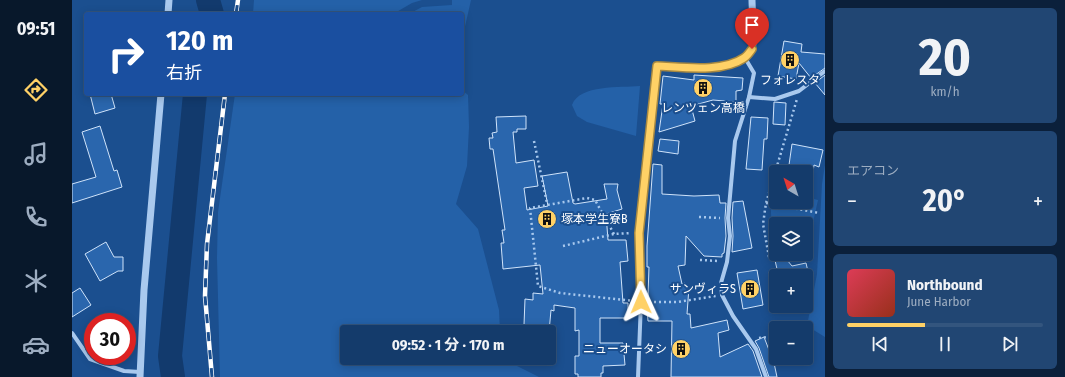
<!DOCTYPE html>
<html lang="ja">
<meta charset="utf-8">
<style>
body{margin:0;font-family:"Fira Sans Condensed","Noto Sans JP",sans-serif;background:#214673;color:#f1f3f6;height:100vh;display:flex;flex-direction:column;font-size:15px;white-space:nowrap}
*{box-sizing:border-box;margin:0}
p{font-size:13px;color:#9dadc1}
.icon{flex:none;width:22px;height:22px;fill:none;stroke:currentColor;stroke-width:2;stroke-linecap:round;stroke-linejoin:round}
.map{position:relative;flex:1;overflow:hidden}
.details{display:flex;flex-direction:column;gap:8px;padding:8px;background:#0b203b;width:240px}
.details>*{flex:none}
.top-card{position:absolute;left:12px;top:12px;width:380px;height:84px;border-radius:4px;box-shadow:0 2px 10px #0003,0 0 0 1px #33557e;background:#1a4fa0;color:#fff;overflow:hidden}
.needle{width:26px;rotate:321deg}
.tools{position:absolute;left:697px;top:165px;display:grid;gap:8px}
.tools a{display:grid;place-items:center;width:44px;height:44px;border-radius:4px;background:#143b6b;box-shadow:0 2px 10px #0003,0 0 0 1px #33557e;font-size:20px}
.speed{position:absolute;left:12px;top:313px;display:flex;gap:8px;font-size:20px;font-weight:700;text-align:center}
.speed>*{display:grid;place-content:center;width:52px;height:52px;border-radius:50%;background:#143b6b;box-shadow:0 2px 10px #0003,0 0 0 1px #33557e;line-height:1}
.speed .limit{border:6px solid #d22;background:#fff;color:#111}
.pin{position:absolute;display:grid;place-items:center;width:34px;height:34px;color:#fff;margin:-41px -17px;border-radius:50% 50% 50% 0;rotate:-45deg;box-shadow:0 0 4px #0007}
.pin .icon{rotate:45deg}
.me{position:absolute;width:44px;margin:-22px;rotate:359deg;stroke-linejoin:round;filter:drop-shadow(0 0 3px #0008)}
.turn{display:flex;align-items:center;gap:14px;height:84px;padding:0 16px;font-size:18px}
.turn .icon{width:52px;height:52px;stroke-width:2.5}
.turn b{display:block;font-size:28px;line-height:34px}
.big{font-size:30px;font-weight:700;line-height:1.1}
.details .card{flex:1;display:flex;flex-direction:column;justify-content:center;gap:6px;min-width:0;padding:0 14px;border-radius:6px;background:#214673}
.details .dial{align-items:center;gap:0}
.dial b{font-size:52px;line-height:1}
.song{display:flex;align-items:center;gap:12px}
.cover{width:48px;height:48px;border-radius:6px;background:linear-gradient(135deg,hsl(350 70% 55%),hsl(10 70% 35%))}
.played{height:4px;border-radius:2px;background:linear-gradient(90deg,#ffd166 40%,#33557e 40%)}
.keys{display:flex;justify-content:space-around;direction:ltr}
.heat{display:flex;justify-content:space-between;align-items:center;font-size:22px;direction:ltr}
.trip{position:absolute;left:268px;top:325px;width:216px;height:40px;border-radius:4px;background:#143b6b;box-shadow:0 2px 10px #0003,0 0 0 1px #33557e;font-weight:700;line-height:40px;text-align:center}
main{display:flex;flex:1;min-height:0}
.tabs{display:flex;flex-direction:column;width:72px;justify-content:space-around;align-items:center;background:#08182b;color:#9dadc1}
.tabs .icon{width:28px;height:28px}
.tabs .active{color:#ffd166}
.tabs b{font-size:18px;color:#f1f3f6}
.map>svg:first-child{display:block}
.green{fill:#2461a8}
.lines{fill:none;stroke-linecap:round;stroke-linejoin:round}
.river{stroke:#123a6d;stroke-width:24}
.building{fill:#2a66ad;stroke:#cfe3fa}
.path{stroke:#a9c9ee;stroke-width:2.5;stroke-dasharray:2 3;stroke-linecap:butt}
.minor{stroke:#a9c9ee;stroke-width:4}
.tertiary{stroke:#a9c9ee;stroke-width:7}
.rail-casing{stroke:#fff;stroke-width:4.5}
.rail{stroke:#1b4f8f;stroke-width:3;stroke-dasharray:9;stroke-linecap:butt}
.route-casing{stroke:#a68842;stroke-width:10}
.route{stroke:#ffd166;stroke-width:7}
.labels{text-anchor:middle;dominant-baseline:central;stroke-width:4;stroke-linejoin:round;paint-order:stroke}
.poi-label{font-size:12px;fill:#fff;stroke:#1b4f8f}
</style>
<main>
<nav class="tabs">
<b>09:51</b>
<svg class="icon active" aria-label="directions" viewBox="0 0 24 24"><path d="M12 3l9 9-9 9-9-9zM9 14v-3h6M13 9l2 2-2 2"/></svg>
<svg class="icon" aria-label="music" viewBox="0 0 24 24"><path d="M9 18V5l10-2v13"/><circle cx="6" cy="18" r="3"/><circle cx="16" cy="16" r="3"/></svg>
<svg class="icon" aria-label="phone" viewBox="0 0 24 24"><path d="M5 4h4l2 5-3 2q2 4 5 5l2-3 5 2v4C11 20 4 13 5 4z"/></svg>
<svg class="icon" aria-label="climate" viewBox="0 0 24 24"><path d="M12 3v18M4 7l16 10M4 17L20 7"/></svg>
<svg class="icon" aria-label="car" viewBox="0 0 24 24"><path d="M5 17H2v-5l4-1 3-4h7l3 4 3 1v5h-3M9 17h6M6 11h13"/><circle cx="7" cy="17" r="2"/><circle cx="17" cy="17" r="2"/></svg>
</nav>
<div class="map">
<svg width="753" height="377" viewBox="0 0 753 377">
<rect width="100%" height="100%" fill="#1b4f8f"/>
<g class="green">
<polygon points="182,0 350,0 340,3 321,14 181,14"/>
<polygon points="380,0 399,0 390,40 390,14 337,14 350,7 380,5"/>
<path d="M568,86L564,136L515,122L505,116L500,105C508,84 548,88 568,86Z"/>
<polygon points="390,90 396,95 397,127 395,166 384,204 406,229 427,310 428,332 275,332 275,358 423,358 423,360 439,363 467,377 148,377 145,258 146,212 163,94 390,94"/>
<polygon points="753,165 753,337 735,326 745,274 750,184"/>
<path d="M704,195V202H734V197L746,200L733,259L723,262L717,254H734V224H704V234C698,223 698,209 701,197Z"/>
</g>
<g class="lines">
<g class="river">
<polyline points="136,0 140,14"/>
<polyline points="101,377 98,356 123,94"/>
</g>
</g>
<g class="building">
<polygon points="712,41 730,44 729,52 753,54 753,68 739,78 727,63 724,79 706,76"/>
<polygon points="622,75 671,78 670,90 664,91 664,102 641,100 619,106 623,121 587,132 591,104 588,104 591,76 622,80"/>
<polygon points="753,75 753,95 743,83"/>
<polygon points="18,94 39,94 43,108 23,114"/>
<polygon points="702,102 714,103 713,125 701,124"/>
<polygon points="454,116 454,129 445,129 445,132 441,132 444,163 462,160 466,186 452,188 455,210 476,206 470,176 495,172 501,203 503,204 535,199 532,184 546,184 545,190 550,209 534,214 536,240 554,240 556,261 548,262 551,303 556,303 556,318 528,318 528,343 551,343 553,365 531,366 531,373 529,373 529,377 506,377 506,374 503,374 503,356 507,356 507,330 503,331 503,308 482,305 482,311 479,310 477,332 456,332 455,325 452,325 453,299 461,300 461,293 471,294 468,265 431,269 429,243 432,243 430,230 433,230 421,149 418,149 417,138 421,138 420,133 425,132 424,117"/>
<polygon points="679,117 696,118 695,139 692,139 690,170 674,169"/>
<polygon points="28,126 42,171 45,170 50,187 0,203 0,184 24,177 10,132"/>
<polygon points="588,139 607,141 606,154 586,151"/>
<polygon points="720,144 751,150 747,167 742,165 741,172 716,172"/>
<polygon points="581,164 590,165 590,194 622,196 647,195 648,203 654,203 653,218 654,236 652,253 650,254 650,257 632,256 614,236 613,265 606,266 610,284 613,283 613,287 617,287 615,314 618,314 619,328 655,320 657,330 646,333 648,357 676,344 681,351 690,377 599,377 600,321 576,321 574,296 576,296 577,267 575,267 575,246"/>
<polygon points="671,201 680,248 660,252 661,236 660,218 661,202"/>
<polygon points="34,242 42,257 51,257 51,271 46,271 28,281 13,254"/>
<polygon points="705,254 710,254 720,266 734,263 737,276 698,276 697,272 709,269 705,269 702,256"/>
<polygon points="685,270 691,305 671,309 665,273"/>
<polygon points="8,288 19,305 0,317 0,293"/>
<polygon points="692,337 702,363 705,377 697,377 687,348 683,341"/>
</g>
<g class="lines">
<g class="path">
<polyline points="462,141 475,203"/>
<polyline points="694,203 747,213"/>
<polyline points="627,217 648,218"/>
<polyline points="542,234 523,200 515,198 458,208 466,286 488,293 562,301"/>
<polyline points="491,246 542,234 559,233"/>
<polyline points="697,257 691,224 694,203 725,99"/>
<polyline points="628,260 647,261"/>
<polyline points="577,302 605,302 644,296"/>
<polyline points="687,338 704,336"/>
</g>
<g class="minor">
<polyline points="673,58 682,73 677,97 663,141 656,218 658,236 655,262 649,283 650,295 661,316 684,349 694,377"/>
<polyline points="677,97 703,99 727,91 753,71"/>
<polyline points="0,333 18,359 52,371 68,372"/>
<polyline points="566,377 569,302 567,233 585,66"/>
</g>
<g class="tertiary">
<polyline points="96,14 97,0"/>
<path d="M585,66C607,67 670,74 680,49C683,42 680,10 680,0"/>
<polyline points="68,377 72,290 89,94"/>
</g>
<g class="rail-casing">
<g id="rail">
<polyline points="164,14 166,0"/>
<polyline points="140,377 133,296 135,244 153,94"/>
</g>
</g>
<use href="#rail" class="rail"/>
</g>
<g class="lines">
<g class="route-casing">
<path id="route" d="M569,302L567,233L585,66C610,67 650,73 672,58C675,56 678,52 680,49"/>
</g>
<use href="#route" class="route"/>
</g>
<defs>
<g id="building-disc" transform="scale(1)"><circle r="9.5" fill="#ffd166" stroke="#1b4f8f"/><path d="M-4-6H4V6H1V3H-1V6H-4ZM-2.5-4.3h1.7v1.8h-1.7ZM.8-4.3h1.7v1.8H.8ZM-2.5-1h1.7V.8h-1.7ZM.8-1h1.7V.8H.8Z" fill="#111"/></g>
</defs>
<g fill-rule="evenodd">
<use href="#building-disc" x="718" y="60"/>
<use href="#building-disc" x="631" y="88"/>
<use href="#building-disc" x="475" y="219"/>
<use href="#building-disc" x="678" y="289"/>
<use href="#building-disc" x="609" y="349"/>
</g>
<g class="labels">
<g class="poi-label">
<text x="718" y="80">フォレスタ</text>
<text x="631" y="108">レンツェン高橋</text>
<text x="489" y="219" text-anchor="start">塚本学生寮B</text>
<text x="664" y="289" text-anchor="end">サンヴィラS</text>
<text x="595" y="349" text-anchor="end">ニューオータシ</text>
</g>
</g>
</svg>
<div class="tools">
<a><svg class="needle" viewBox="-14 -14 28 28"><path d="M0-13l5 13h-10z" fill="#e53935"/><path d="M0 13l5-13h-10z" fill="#9dadc1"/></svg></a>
<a><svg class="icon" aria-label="layers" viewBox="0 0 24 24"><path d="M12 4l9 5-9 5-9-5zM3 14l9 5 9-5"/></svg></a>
<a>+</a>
<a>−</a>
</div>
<div class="speed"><div class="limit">30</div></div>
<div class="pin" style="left:680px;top:49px;background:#d93025"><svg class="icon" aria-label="arrive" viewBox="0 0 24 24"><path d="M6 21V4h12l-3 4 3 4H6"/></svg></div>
<svg class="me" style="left:569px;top:302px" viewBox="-20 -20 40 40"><path d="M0-17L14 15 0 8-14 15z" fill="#ffd166" stroke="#fff" stroke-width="4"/></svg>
<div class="trip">09:52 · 1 分 · 170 m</div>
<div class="top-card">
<div class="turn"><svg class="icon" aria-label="right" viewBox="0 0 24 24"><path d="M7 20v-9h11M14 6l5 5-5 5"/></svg><div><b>120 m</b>右折</div></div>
</div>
</div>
<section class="details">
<div class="card dial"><b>20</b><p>km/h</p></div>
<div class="card"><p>エアコン</p>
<div class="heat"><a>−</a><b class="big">20°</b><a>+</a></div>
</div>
<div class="card">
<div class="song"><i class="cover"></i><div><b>Northbound</b><p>June Harbor</p></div></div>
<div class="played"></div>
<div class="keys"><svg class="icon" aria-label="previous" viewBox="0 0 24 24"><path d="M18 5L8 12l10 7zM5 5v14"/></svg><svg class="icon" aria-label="pause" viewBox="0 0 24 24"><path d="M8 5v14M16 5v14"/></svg><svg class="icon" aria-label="next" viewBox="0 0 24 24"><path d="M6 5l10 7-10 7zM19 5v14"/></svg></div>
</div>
</section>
</main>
